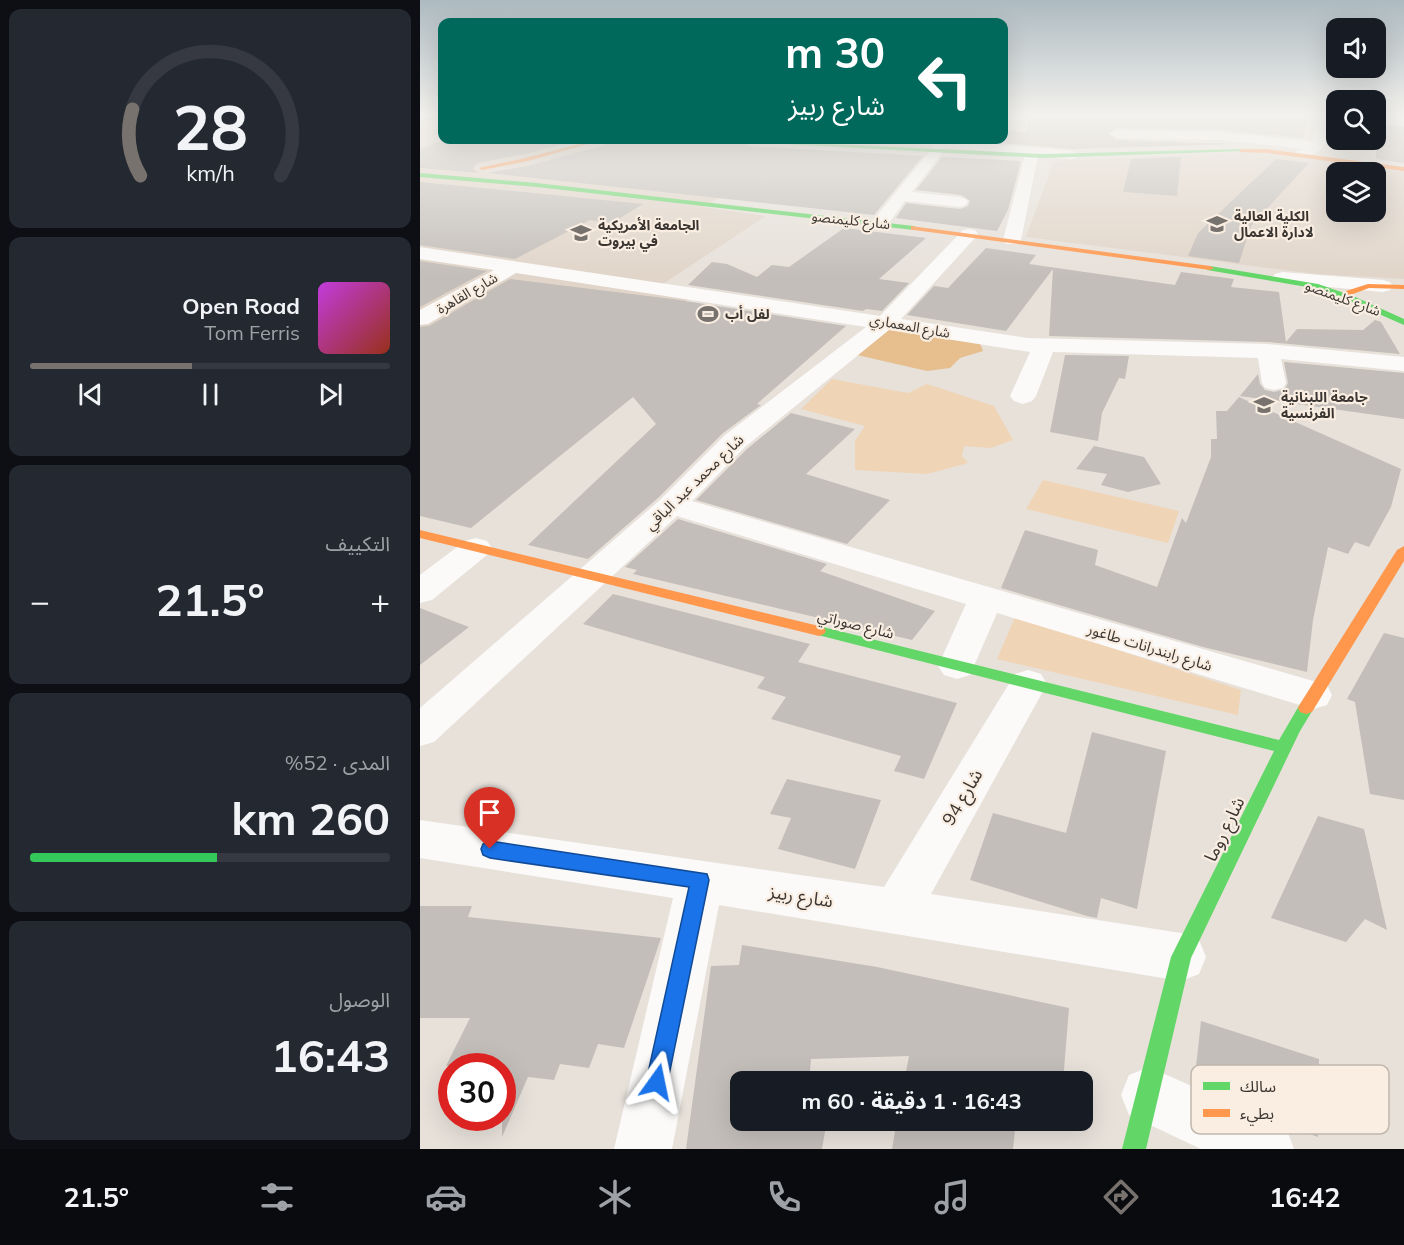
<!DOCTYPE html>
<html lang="ar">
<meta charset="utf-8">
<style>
body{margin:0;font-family:Mulish,"Noto Sans Arabic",sans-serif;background:#242831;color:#f1f3f6;direction:rtl;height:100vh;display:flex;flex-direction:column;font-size:22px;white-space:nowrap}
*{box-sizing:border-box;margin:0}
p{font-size:20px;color:#9ea1a6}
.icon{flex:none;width:33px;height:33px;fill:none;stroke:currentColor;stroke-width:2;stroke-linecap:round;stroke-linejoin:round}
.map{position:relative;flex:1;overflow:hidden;direction:ltr}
.side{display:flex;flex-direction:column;gap:9px;padding:9px;background:#0d0f14;width:420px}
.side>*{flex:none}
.guide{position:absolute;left:18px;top:18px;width:570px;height:126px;border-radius:12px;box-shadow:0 6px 24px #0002;direction:rtl;background:#00695c;color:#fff;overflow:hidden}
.buttons{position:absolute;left:906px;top:18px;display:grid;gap:12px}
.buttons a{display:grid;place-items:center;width:60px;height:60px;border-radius:12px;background:#171b24;box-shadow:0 6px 24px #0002;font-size:30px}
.speed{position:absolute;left:18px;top:1053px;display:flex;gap:12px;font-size:30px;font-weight:700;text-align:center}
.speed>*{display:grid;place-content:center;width:78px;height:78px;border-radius:50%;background:#171b24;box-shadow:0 6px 24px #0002;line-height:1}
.speed .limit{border:9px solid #d22;background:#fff;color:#111}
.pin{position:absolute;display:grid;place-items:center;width:51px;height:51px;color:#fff;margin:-62px -26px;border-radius:50% 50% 50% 0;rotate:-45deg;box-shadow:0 0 6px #0007}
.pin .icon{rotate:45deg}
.me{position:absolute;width:66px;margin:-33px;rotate:12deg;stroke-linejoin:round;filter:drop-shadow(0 0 4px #0008)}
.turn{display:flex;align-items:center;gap:21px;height:126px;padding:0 24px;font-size:27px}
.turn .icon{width:78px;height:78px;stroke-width:2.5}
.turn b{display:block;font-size:42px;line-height:51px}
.big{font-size:45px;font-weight:700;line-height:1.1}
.side .widget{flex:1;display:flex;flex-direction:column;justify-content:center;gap:9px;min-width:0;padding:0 21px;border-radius:12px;background:#242831}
.side .dial{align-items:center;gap:0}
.dial svg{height:156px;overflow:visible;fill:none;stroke:#363941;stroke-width:7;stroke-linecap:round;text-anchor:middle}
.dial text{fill:#f1f3f6;stroke:none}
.song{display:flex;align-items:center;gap:18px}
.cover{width:72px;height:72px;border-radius:9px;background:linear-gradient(135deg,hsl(290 70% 55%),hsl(10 70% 35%))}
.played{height:6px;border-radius:3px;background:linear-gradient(90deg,#77726d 45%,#363941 45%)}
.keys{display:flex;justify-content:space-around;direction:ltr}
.heat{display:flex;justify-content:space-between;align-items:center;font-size:33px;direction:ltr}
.charge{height:9px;border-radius:4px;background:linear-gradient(90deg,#34c759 52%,#363941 0)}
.trip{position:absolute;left:310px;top:1071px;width:363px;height:60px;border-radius:12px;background:#171b24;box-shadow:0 6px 24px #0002;font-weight:700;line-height:60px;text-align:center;direction:rtl}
.tabs{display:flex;height:96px;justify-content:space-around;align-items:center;background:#090b0e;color:#9ea1a6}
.tabs .icon{width:42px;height:42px}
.tabs .selected{color:#77726d}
.tabs b{font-size:27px;color:#f1f3f6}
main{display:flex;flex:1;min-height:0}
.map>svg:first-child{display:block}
.built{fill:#e1d5c9;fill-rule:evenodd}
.green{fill:#f0d4b6}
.forest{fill:#e7be8d}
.building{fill:#c3beb9}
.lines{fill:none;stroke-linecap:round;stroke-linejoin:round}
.street{fill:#fbfaf9;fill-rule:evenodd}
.fast{fill:#63d668;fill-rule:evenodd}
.slow{fill:#ff974d;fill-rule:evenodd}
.route{fill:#1a73e8;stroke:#114b97;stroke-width:1.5}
.labels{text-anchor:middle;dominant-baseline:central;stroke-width:4.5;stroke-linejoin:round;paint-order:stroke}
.far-poi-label{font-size:14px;font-weight:bold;fill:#3b3632;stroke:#faeee2;text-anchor:start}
.far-street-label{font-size:14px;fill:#3b3632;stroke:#faeee2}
.street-label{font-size:15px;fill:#3b3632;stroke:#faeee2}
.near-street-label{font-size:18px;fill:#3b3632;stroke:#faeee2}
.key{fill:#faeee2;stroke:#c1b7ad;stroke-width:1.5}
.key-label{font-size:16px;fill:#3b3632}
</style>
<main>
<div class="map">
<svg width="984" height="1149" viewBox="0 0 984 1149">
<rect width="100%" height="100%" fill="#e7e1da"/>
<g class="built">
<polygon points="0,115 22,115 22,140 278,140 247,157 327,182 283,207 346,216 232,291 269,299 157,384 0,356"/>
<path d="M834,152L984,171V279L896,274L606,237L634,161ZM916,172H956V212H916Z"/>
</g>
<g class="green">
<polygon points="412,379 488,393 507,384 574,406 593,440 571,448 544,446 542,456 548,463 507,474 435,470 435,441 445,426 381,409"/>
<polygon points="623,480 759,511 748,543 606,509"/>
<polygon points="595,617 821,690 818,715 577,659"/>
</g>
<polygon class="forest" points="469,328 560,343 563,351 540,358 530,368 507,371 437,355"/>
<g class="building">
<polygon points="611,115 744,115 745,117 796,120 801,119 802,115 888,115 883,138 800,130 697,128 688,133 697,140 819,144 652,149 549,140 584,140 584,130 606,132"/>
<polygon points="956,125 984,127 984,163 956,159"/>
<polygon points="23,140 98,144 116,140 158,140 105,154 57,163 53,169 59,173 0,168 0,149"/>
<polygon points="188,140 320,140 329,146 503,156 454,215 67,173 107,166 185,145"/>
<polygon points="522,157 601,161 588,210 577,231 476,218 486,203 540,209 548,206 550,201 541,195 496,190"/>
<polygon points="761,157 757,196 703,192 711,159"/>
<polygon points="856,159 889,163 831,226 819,263 768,256 778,233"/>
<polygon points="0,182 104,192 223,204 192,223 170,220 95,259 0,245"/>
<polygon points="424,228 506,238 459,279 489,283 462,311 446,309 443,311 268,285 292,262 307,264 337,277 352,265 369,267"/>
<polygon points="566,248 616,255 609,264 755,285 761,272 814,279 811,287 859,292 866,342 877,329 943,330 955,320 961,322 980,354 848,342 629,336 633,269 586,331 487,315 514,286 528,288"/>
<polygon points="0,261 67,271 0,307"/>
<polygon points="90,279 252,299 426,326 337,404 341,405 303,433 239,497 168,559 108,545 236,424 213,397 51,528 0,516 0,327 9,326"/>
<polygon points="645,355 709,356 705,379 699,378 682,413 678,441 630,432"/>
<polygon points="864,362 984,373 984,419 820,396 838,374 840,384 845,390 854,392 865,389 868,383"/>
<polygon points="819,397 981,469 971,507 949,547 935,542 928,554 908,547 893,620 887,672 783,647 581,588 605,530 678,550 675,565 737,587 762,518 766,523 791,457 791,439 797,439 796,411 807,411"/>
<polygon points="371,413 435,429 386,474 470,500 427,544 276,500 327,449"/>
<polygon points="674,446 724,457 741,484 708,492 681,485 687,474 656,469"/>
<polygon points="258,519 407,564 400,571 515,611 492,640 213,574 217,570 205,567"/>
<polygon points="193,594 390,644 378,662 537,703 504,779 474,771 481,756 351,719 366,697 337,688 345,677 163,624"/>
<polygon points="0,608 49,627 0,665"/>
<polygon points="964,633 984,638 984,800 950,794 935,702 927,699"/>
<polygon points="672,732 746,751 717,909 681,898 677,918 667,916 550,880 573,813 646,833"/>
<polygon points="367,779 461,800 435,869 358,849 371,818 350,814"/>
<polygon points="898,816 944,829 967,930 945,919 926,942 851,918"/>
<polygon points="0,906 52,906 48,917 241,938 204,1048 178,1044 169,1068 140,1064 134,1080 108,1077 82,1137 82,1066 26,1066 50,1018 0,1018"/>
<polygon points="322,945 457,967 649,1008 643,1082 484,1082 489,1056 391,1059 389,1082 321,1082 321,1120 407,1120 402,1149 266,1149 291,966 319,965"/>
<polygon points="781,1021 899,1059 898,1137 867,1126 774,1085"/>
<polygon points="477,1120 596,1120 593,1149 472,1149"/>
</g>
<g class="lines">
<g class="street">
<path d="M898,115H910C906,141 910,151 881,158L874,154L876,151L885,149L800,140L697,138L690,134L697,130L800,132L892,141Z"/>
<polygon points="956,115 984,117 984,125 956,123"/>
<polygon points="483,140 529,140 653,151 660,155 653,159 618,156 601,240 598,244 586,244 583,240 605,155 522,147 524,150 492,192 540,197 546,199 548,202 546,205 540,207 485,201 466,227 454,227 451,223 454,219 514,146 484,143"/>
<polygon points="549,229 555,230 558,234 555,238 481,319 608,338 848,344 984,357 984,371 861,359 866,383 863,388 854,390 845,388 842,383 838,358 633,352 616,396 612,401 603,404 594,401 590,396 610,352 469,330 325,447 272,501 907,685 912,695 907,705 893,709 577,613 550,675 537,679 524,675 518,666 546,604 257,516 14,742 0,746 0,708 241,499 305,435 446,327 96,273 8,324 0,325 0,310 74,270 0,259 0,247 460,316 543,230"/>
<polygon points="862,272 963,280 970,282 973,286 970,290 963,292 855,282 852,278 855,274"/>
<polygon points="56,538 67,541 72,548 67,555 12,600 0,603 0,575 45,541"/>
<polygon points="608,670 621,674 627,684 511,894 761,933 779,940 786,957 779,974 761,981 299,905 252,1149 194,1149 253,898 0,858 0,820 464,887 595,674"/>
<polygon points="729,1067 866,1128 874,1149 781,1149 709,1115 701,1095 709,1075"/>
</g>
<g class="fast">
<polygon points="327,140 623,154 821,149 824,151 623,158 329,142"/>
<polygon points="0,173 117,183 494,226 498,228 494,230 117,187 0,177"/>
<polygon points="790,266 898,284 933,296 984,319 984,325 927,300 893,288 787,270 787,266"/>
<polygon points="399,626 859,740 880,704 886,702 892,704 894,708 880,731 771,958 726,1149 702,1149 751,957 854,751 394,634 392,631 394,628"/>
</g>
<g class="slow">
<polygon points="175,140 182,140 108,161 62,170 59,168 105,158"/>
<polygon points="821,149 846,149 984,167 984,171 846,153 819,152"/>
<polygon points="491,226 790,266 794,268 790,270 494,230 491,230"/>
<polygon points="948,284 984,285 984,289 949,288 933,294 933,300 927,300 926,291"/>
<polygon points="0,530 399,626 404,628 406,631 404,634 399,636 0,538"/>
<polygon points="984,546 984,561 892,712 886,714 880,712 878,708 880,704 977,550"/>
</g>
</g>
<linearGradient id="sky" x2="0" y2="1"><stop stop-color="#adbac0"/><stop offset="0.42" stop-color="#f4f2ee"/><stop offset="1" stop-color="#f4f2ee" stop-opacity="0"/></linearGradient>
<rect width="984" height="276" fill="url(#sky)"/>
<polygon class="route" points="70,841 287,874 289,880 246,1090 237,1093 229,1090 226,1082 269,887 70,858 63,855 61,849 63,844"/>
<defs>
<g id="university-bare" transform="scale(1.62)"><path d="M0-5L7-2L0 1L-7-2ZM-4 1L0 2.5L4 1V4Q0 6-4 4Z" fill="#77726d" stroke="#faeee2" stroke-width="2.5" paint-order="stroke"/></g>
<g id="stadium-bare" transform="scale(1.62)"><path d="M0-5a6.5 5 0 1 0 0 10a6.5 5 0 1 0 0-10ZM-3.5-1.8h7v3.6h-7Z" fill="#77726d" stroke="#faeee2" stroke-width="2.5" paint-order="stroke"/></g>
</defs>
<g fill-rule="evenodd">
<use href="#university-bare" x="797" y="224"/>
<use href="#university-bare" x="161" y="233"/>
<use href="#stadium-bare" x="288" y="314"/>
<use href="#university-bare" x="844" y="405"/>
</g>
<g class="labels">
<g class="far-poi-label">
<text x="814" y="216">الكلية العالية<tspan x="814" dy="16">لادارة الاعمال</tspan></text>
<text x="178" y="225">الجامعة الأمريكية<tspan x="178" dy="16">في بيروت</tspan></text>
<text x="305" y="314">لفل أب</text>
<text x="861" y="397">جامعة اللبنانية<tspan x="861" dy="16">الفرنسية</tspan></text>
</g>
<g class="far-street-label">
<text transform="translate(431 220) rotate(6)">شارع كليمنصو</text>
<text transform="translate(47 293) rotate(-30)">شارع القاهرة</text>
<text transform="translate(923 298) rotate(20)">شارع كليمنصو</text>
<text transform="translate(490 326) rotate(10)">شارع المعماري</text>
</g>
<g class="street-label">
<text transform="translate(274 482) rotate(-44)">شارع محمد عبد الباقي</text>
<text transform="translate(436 624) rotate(14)">شارع صوراتي</text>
<text transform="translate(730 647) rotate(17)">شارع رابندرانات طاغور</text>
</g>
<g class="near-street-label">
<text transform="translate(542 797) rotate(-60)">شارع 94</text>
<text transform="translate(804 829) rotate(-64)">شارع روما</text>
<text transform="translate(381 896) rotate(9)">شارع ربيز</text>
</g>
</g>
<rect x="771" y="1065" width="198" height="69" rx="9" class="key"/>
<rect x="783" y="1082" width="27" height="8" fill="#63d668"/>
<rect x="783" y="1109" width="27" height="8" fill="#ff974d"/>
<g class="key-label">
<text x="820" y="1092">سالك</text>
<text x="820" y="1119">بطيء</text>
</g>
</svg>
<div class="buttons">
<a><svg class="icon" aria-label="sound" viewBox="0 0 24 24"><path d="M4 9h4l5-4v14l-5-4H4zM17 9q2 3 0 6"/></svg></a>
<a><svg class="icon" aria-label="search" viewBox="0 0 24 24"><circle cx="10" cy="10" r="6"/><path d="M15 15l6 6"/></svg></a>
<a><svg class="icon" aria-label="layers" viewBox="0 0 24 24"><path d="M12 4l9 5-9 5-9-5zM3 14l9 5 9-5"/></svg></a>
</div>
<div class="speed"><div class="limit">30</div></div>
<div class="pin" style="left:70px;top:849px;background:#d93025"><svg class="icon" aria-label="arrive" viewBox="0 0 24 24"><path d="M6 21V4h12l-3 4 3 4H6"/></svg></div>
<svg class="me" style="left:237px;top:1082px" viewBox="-20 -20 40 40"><path d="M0-17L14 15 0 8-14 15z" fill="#1a73e8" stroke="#fff" stroke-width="4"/></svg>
<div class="trip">16:43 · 1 دقيقة · 60 m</div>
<div class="guide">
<div class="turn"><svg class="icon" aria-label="left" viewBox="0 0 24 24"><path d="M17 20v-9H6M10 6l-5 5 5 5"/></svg><div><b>30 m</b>شارع ربيز</div></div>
</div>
</div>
<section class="side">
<div class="widget dial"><svg viewBox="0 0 100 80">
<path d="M14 69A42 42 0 1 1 86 69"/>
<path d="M14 69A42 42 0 0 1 10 35" stroke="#77726d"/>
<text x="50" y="56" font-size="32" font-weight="700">28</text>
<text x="50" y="72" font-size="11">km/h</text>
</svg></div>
<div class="widget">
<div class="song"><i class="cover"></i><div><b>Open Road</b><p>Tom Ferris</p></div></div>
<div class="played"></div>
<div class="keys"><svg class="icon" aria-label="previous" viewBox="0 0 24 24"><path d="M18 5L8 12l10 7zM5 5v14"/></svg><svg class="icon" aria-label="pause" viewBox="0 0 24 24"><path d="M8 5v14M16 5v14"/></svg><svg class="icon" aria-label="next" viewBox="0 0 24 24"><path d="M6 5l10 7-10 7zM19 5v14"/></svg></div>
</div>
<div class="widget"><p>التكييف</p>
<div class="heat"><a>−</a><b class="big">21.5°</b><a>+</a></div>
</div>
<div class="widget"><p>المدى · 52%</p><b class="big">260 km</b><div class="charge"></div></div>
<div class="widget"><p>الوصول</p><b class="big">16:43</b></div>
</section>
</main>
<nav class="tabs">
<b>16:42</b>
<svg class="icon selected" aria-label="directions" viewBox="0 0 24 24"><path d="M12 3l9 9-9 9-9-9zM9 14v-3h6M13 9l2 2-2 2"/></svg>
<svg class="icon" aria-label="music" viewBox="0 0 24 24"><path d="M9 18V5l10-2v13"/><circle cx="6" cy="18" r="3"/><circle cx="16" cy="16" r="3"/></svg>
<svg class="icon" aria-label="phone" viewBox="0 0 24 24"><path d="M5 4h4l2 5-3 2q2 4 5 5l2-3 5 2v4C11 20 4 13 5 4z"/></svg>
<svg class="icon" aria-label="climate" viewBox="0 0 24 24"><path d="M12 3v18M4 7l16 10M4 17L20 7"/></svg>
<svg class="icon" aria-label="car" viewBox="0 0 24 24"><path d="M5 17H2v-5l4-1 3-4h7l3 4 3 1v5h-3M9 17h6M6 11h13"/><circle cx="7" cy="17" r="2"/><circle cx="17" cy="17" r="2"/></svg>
<svg class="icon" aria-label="filters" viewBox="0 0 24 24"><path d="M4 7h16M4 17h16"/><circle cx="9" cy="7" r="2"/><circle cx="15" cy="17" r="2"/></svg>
<b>21.5°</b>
</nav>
